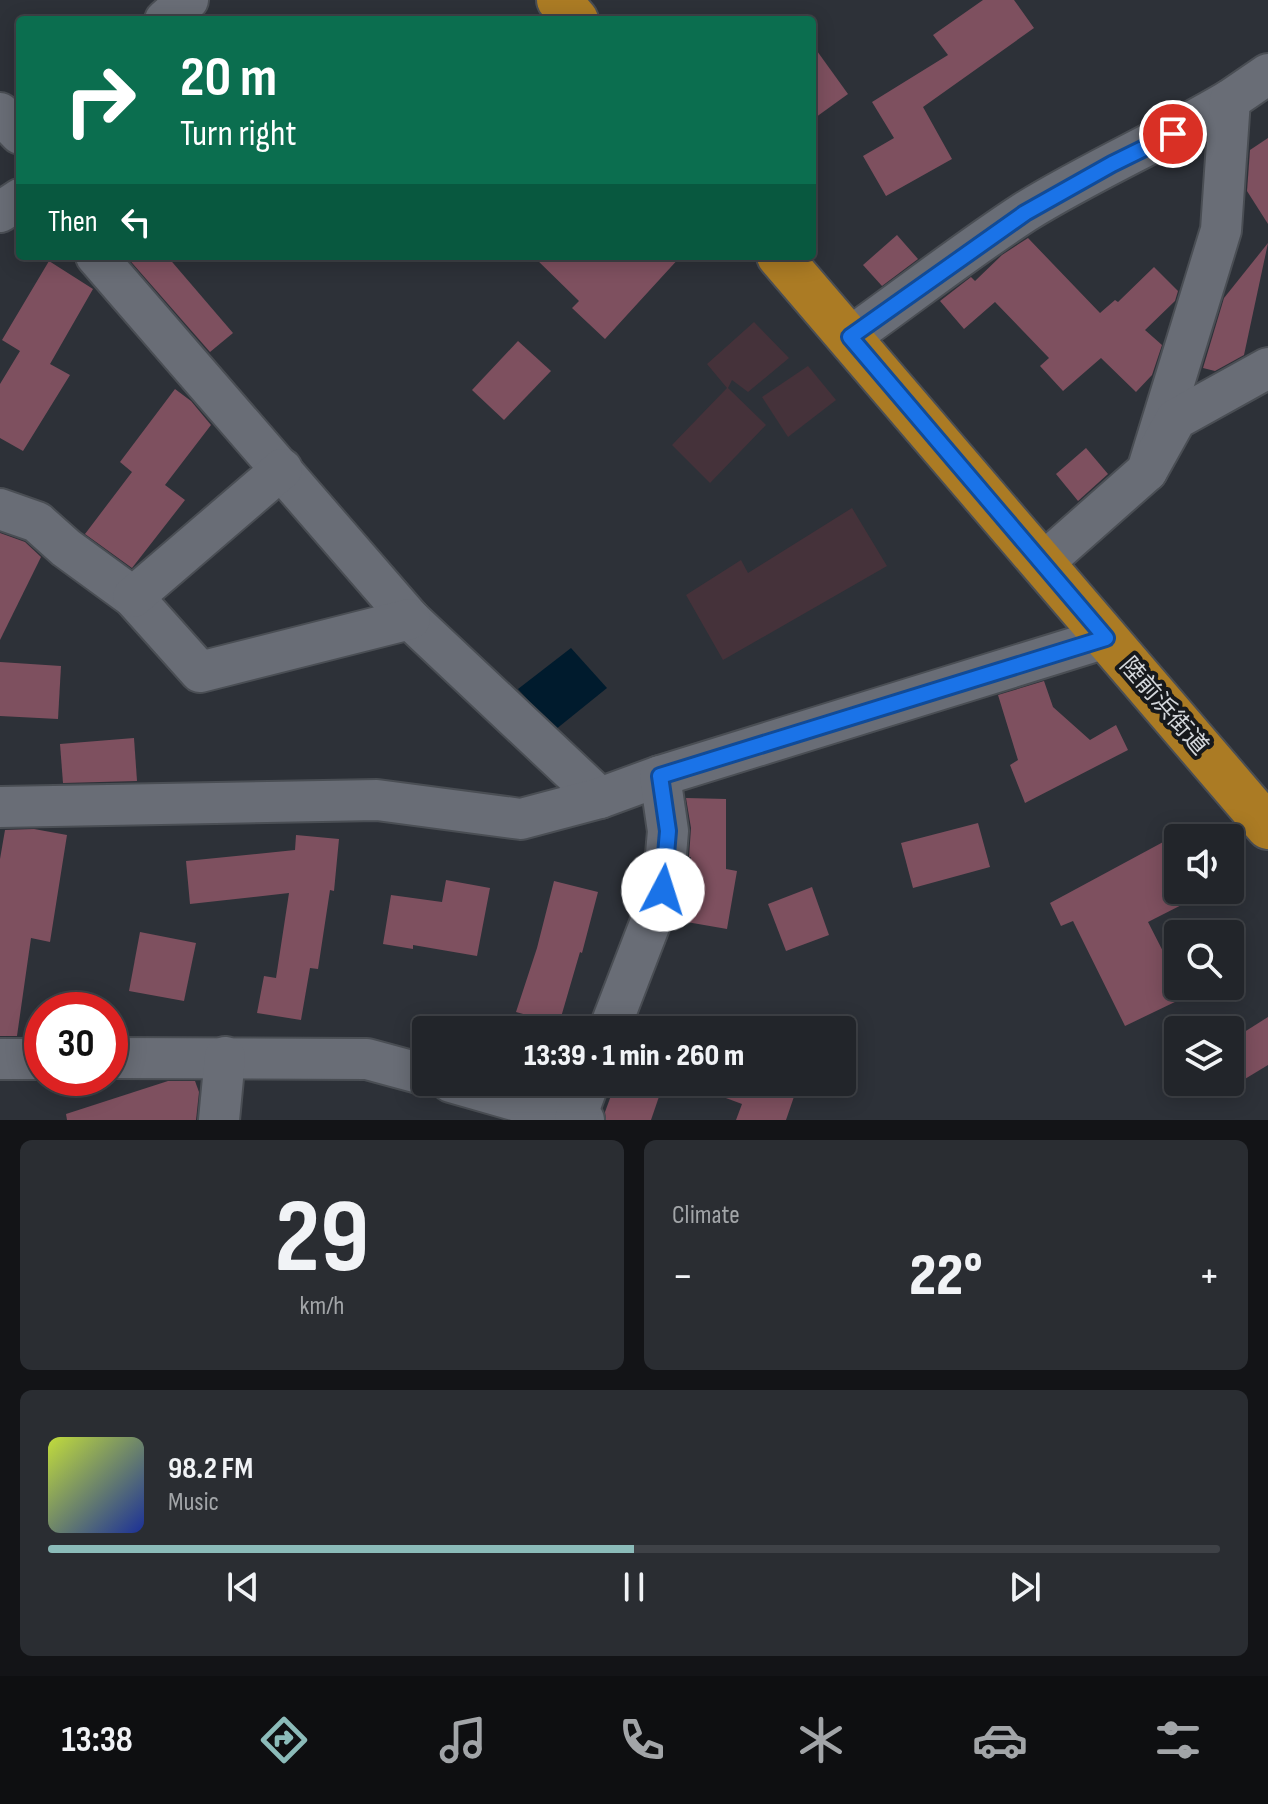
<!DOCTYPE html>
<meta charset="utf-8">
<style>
body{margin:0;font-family:"Sofia Sans Condensed","Noto Sans JP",sans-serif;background:#2a2d32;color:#f1f3f6;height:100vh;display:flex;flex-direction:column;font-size:30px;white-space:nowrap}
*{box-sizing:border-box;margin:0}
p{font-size:26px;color:#a2a5a8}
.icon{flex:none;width:44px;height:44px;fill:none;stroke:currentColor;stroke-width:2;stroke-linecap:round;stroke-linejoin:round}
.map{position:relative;height:1120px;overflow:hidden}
.sheet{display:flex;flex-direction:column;gap:20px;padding:20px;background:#131417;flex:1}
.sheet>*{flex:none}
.top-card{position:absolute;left:16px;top:16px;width:800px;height:244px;border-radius:8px;box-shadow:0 4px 20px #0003,0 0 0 2px #3f4247;background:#0b6e4f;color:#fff;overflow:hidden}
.buttons{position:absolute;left:1164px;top:824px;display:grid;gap:16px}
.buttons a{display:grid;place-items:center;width:80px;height:80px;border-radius:8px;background:#22252a;box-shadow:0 4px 20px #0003,0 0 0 2px #3f4247;font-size:40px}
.speed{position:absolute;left:24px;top:992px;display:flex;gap:16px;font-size:40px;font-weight:700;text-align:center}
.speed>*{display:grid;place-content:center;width:104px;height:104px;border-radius:50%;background:#22252a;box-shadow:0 4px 20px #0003,0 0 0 2px #3f4247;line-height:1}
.speed .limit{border:12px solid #d22;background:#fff;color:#111}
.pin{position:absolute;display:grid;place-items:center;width:68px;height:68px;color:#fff;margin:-34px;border:4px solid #fff;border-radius:50%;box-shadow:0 2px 8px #0007}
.me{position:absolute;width:88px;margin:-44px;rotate:5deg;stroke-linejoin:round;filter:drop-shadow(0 0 6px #0008)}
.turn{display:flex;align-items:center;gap:28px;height:168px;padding:0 32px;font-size:36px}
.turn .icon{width:104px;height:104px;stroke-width:2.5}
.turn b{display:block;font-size:56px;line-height:68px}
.then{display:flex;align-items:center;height:76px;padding:0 32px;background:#0003;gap:16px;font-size:30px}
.big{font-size:60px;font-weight:800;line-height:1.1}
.sheet .card{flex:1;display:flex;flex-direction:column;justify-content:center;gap:12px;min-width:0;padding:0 28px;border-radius:12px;background:#2a2d32}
.sheet .dial{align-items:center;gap:0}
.dial b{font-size:104px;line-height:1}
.song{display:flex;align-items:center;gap:24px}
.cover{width:96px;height:96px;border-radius:12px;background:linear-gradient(135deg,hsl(70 70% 55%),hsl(230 70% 35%))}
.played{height:8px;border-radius:4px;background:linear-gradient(90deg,#8bbbb9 50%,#3f4247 50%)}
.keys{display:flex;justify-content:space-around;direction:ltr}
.heat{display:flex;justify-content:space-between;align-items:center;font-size:44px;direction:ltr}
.sheet .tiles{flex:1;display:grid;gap:20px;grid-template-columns:1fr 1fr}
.card:last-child{grid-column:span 2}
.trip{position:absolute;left:412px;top:1016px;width:444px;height:80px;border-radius:8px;background:#22252a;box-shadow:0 4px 20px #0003,0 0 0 2px #3f4247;font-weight:800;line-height:80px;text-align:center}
.tabs{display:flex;height:128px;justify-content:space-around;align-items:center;background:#0e0f11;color:#a2a5a8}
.tabs .icon{width:56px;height:56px}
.tabs .selected{color:#8bbbb9}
.tabs b{font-size:36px;color:#f1f3f6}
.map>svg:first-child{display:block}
.industrial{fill:#45323a}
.water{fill:#001b2d}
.building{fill:#7e505f}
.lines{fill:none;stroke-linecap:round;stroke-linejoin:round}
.minor-casing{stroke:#4a4e54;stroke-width:44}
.highway-casing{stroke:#4a4e54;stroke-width:48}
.minor{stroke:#696d76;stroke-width:40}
.highway{stroke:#ab7b24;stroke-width:44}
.route-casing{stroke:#114b97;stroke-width:20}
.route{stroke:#1a73e8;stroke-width:14}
.labels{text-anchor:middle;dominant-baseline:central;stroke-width:8;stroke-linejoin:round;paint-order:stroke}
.street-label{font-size:24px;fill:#d4d7db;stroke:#17191c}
</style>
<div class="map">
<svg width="1268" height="1120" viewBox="0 0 1268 1120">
<rect width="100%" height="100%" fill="#2d3138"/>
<g class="industrial">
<polygon points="754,322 789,358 748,392 732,380 728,388 766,425 710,483 672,445 727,388 707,364"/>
<polygon points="808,366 836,400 788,437 762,397"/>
<polygon points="852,508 887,566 723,660 686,595 741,560 748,573"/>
</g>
<polygon class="water" points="571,648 607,688 555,730 518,689"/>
<g class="building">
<polygon points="983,0 1014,0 1034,28 923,107 952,159 886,196 863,156 894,138 872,102 948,55 933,35"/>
<polygon points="812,44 848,94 812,120"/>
<polygon points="1268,138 1268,224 1247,191 1250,150"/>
<polygon points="897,235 918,259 882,286 863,265"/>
<polygon points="1028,238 1100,313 1115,300 1118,302 1154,267 1178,291 1175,301 1145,330 1162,345 1152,375 1136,392 1101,358 1063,391 1040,366 1049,358 995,302 964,329 940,301 971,277 975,281 1002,255"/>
<polygon points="1268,243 1244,355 1215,371 1203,368 1224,298"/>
<polygon points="126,256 167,256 233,333 210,352"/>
<polygon points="533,256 681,256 605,339 572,308 579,301"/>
<polygon points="49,261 93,289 50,364 70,375 23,451 0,438 0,384 20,351 2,340"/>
<polygon points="518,341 551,371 504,420 472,390"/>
<polygon points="175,389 191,401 211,425 165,485 185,500 132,568 85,534 132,472 120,462"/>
<polygon points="1086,448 1108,474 1078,501 1056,474"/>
<polygon points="0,533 25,542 41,557 0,640"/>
<polygon points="0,662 61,666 58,719 0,716"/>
<polygon points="1044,681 1053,707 1090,740 1116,725 1128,750 1025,803 1010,765 1018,760 998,695"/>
<polygon points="134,738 137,781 63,783 60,744"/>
<polygon points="686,798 726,799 726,869 737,871 727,929 681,921 691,857 689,857 691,828"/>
<polygon points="978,823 990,867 913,888 901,843"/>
<polygon points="34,829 67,835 50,942 31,938 17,1036 0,1036 0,859 5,830"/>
<polygon points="1178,834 1178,890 1211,890 1148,922 1171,967 1165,973 1179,1000 1125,1026 1073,921 1061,926 1050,903"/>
<polygon points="296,835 339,839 334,891 330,890 318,969 310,968 301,1020 257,1013 264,976 276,978 289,893 190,904 186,861 295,850"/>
<polygon points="446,880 490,888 477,956 413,945 413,949 383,944 391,895 442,902"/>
<polygon points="554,881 598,892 582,953 580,952 559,1024 516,1012 537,948"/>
<polygon points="812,887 829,935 786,951 768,904"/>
<polygon points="140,932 196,943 184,1001 129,991"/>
<polygon points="1268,1017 1268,1065 1230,1088 1230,1041"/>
<polygon points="168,1081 195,1081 199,1092 196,1120 67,1120 66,1114"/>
<polygon points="616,1082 664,1082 651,1120 606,1120 605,1112"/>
<polygon points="691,1082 799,1082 786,1120 736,1120 742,1104 691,1085"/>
</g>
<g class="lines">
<g class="minor-casing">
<g id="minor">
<polyline points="165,20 188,0"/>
<polyline points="0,113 20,134"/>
<polyline points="0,212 20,199"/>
<polyline points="96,256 410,619 600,798"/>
<path d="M850,337C908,296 965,251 1025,212C1091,171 1163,140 1230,100"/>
<polyline points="1147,471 1221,230 1230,100 1268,74"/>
<polyline points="0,509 37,522 66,548 133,597 200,672 410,619"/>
<polyline points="1043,563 1147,471 1176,419 1268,368"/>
<polyline points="133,597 282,469"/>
<polyline points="0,807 377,800 521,819 600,798 660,776 1106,638"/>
<polyline points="609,1030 663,890 668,831 660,776"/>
<polyline points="110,1058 367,1059 426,1075"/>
<polyline points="0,1059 42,1059"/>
<polyline points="451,1082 584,1120"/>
<polyline points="219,1120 225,1057"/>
<polyline points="575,1120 589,1082"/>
</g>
</g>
<g class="highway-casing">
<g id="highway">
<polyline points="559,0 576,20"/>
<polyline points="779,256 1268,827"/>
</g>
</g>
<use href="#minor" class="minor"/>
<use href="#highway" class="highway"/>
</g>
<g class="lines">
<g class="route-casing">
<polyline id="route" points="663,890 668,831 660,776 1106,638 850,337 1025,213 1112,164 1173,134"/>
</g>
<use href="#route" class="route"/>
</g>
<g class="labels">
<g class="street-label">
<text transform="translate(1164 706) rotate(49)">陸前浜街道</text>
</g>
</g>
</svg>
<div class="buttons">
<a><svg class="icon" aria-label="sound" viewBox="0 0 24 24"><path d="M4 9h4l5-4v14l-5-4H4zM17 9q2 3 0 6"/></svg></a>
<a><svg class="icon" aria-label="search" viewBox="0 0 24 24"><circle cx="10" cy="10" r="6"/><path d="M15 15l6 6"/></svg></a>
<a><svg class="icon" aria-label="layers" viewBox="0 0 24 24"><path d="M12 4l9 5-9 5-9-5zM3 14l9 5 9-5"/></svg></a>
</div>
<div class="speed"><div class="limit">30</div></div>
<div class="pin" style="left:1173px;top:134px;background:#d93025"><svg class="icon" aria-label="arrive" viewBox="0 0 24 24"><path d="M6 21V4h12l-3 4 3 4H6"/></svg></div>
<svg class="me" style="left:663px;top:890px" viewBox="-20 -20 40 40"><circle r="19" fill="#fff"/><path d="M0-13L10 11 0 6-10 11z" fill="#1a73e8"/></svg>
<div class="trip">13:39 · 1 min · 260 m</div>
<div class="top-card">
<div class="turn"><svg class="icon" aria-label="right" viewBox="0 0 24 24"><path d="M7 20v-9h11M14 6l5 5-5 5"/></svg><div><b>20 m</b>Turn right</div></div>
<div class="then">Then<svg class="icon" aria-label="left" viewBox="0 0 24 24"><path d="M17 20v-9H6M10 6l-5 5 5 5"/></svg></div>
</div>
</div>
<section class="sheet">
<div class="tiles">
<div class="card dial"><b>29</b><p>km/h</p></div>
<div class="card"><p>Climate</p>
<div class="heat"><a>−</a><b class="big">22°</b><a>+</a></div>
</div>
<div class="card">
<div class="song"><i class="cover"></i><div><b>98.2 FM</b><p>Music</p></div></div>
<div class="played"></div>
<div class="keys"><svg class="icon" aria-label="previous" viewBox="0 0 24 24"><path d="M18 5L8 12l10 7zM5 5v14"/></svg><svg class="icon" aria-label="pause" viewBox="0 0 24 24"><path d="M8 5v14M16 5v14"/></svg><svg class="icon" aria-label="next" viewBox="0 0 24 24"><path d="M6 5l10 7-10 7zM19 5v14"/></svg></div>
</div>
</div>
</section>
<nav class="tabs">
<b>13:38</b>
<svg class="icon selected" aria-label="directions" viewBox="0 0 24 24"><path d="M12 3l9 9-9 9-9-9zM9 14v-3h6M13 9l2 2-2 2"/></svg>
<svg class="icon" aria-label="music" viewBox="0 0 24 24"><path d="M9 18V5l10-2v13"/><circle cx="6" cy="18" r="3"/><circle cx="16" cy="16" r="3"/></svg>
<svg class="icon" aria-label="phone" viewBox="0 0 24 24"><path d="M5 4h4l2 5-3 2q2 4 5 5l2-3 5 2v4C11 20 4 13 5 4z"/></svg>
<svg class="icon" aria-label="climate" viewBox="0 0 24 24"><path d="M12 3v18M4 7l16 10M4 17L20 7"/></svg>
<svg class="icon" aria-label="car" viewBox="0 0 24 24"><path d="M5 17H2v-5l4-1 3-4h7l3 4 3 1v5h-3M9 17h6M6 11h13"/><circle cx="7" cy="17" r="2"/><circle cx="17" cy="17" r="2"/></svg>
<svg class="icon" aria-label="filters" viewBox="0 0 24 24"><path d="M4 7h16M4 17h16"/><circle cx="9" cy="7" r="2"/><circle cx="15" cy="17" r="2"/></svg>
</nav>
